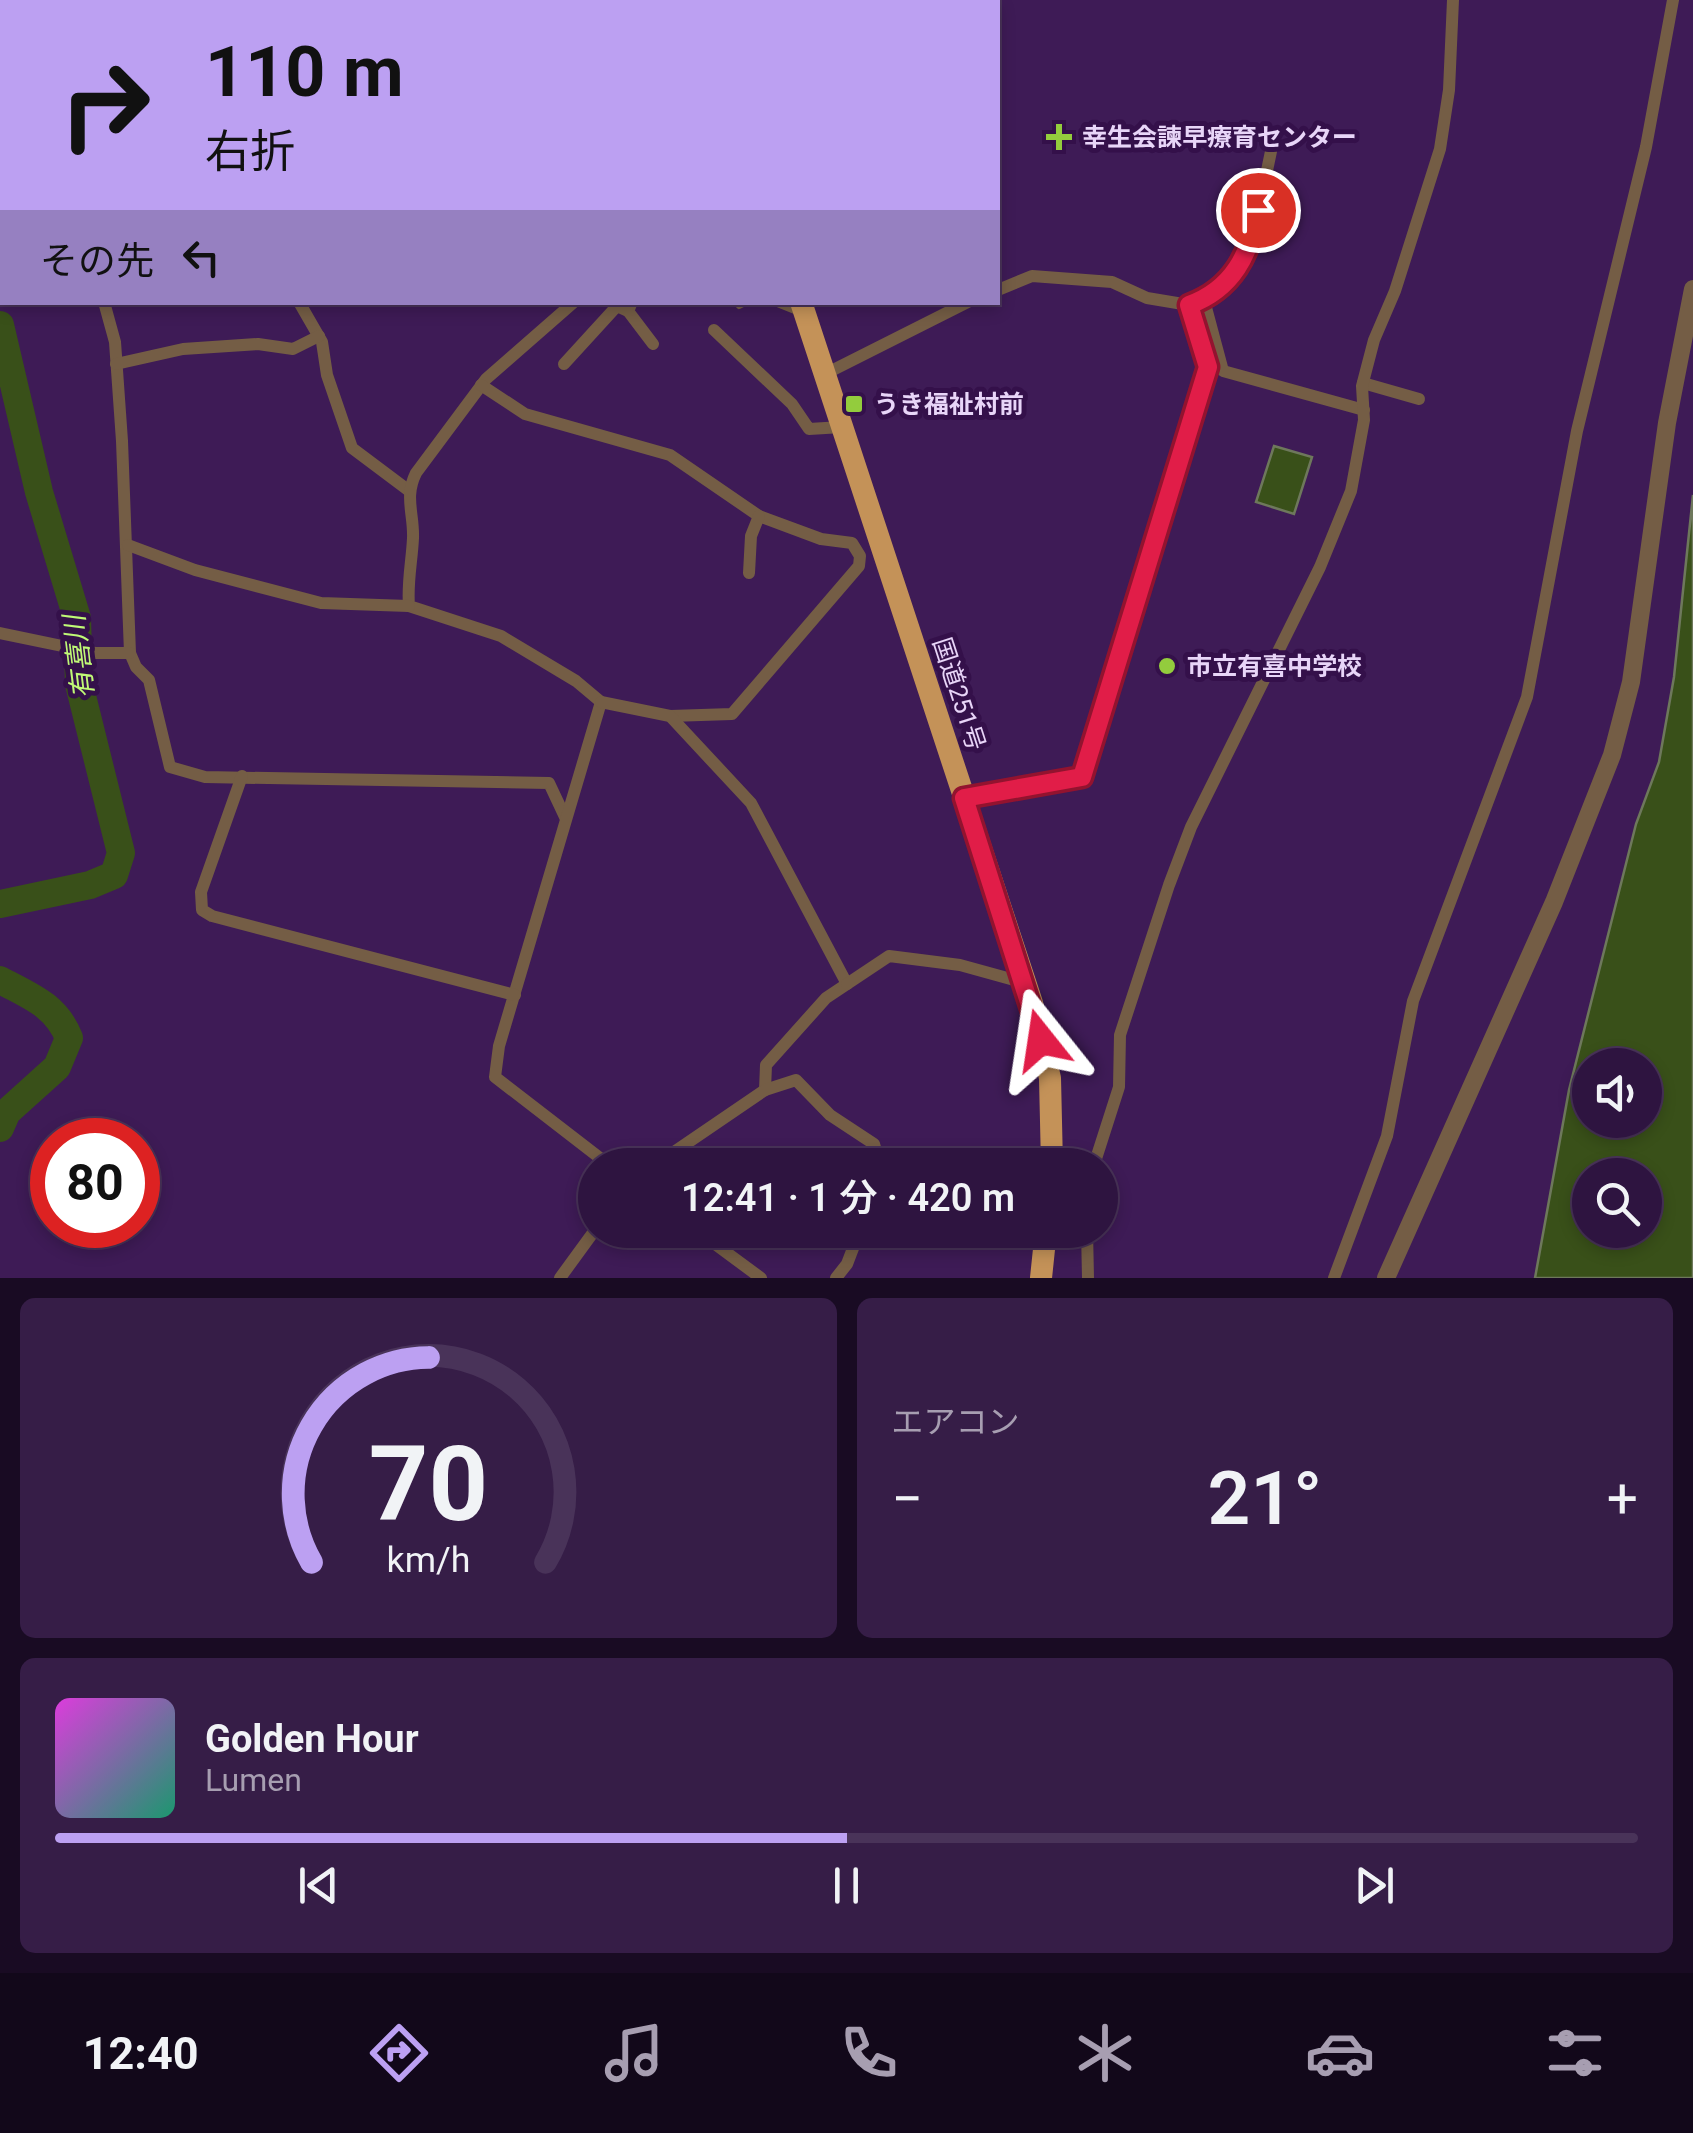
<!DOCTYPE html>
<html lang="ja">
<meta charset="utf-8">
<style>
body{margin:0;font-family:Roboto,"Noto Sans JP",sans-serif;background:#361d47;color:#f1f3f6;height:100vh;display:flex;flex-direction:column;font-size:38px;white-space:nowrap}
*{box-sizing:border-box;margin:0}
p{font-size:32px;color:#a79eb1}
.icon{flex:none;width:55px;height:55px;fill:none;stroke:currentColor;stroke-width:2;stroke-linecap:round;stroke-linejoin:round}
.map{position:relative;height:1278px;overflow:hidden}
.sheet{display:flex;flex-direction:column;gap:20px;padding:20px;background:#190b23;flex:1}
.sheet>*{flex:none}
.top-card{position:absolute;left:0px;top:0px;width:1000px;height:305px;box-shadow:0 5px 15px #0003,0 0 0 2px #493359;background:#bca0f2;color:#111;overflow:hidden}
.fabs{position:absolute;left:1572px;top:1048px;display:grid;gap:20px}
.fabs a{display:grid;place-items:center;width:90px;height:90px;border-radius:50%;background:#2e1440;box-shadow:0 5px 15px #0003,0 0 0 2px #493359;font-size:50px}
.speed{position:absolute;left:30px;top:1118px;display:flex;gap:20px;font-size:50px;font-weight:700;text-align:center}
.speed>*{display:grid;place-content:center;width:130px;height:130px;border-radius:50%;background:#2e1440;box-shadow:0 5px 15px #0003,0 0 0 2px #493359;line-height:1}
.speed .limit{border:15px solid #d22;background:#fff;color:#111}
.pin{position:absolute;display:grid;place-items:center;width:85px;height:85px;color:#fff;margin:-42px;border:5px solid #fff;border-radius:50%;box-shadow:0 2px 10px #0007}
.me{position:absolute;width:110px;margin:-55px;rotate:345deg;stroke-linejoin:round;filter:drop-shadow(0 0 8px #0008)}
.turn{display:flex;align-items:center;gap:35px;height:210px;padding:0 40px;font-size:45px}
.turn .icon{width:130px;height:130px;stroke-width:2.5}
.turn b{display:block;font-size:70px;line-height:85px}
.then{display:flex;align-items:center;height:95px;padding:0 40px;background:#0003;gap:20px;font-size:38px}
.big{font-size:75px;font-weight:600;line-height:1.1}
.sheet .tile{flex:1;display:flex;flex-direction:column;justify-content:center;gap:15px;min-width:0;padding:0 35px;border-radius:15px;background:#361d47}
.sheet .dial{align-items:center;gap:0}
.dial svg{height:260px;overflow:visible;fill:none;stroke:#493359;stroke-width:7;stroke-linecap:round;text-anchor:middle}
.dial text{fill:#f1f3f6;stroke:none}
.song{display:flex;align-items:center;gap:30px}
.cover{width:120px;height:120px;border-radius:15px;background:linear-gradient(135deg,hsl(300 70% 55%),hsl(160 70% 35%))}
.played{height:10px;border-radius:5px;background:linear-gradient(90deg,#bca0f2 50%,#493359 50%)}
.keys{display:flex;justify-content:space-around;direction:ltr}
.heat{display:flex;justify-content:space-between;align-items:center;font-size:55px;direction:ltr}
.sheet .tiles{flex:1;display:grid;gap:20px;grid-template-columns:1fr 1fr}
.tile:last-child{grid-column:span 2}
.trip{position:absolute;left:578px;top:1148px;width:540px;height:100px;border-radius:50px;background:#2e1440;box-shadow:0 5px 15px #0003,0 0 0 2px #493359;font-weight:600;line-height:100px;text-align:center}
.dock{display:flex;height:160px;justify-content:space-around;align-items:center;background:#12081a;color:#a79eb1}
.dock .icon{width:70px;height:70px}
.dock .active{color:#bca0f2}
.dock b{font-size:45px;color:#f1f3f6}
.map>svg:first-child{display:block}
.water{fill:#395019;stroke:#6e785c;stroke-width:2.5;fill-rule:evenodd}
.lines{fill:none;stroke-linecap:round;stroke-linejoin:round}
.river{stroke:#395019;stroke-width:28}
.service{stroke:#745d45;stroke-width:6}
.minor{stroke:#745d45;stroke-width:12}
.tertiary{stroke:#745d45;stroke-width:18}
.trunk{stroke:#c49258;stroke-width:22}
.route-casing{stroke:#92132f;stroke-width:25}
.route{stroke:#e11d48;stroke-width:18}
.poi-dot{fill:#93cc3d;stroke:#34104a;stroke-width:4}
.labels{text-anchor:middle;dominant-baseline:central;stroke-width:10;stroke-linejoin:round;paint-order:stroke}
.poi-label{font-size:25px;font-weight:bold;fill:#e8d5f8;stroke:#34104a;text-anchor:start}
.street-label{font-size:25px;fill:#e8d5f8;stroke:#34104a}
.water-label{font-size:28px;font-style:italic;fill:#c0f976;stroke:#34104a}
</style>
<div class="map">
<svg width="1693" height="1278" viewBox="0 0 1693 1278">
<rect width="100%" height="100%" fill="#3e1b56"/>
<g class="water">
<polygon points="1274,446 1312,457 1294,514 1256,502"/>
<path d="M1693,495V1278H1535L1569,1090L1636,824L1659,762L1674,677ZM1590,1065H1645V1120H1590ZM1590,1175H1645V1230H1590Z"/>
</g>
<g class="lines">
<g class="river">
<polyline points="0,325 39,492 77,618 79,684 121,853 114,875 90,885 0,904"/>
<path d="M0,980C30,996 56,1005 69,1038L57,1067L7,1112L0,1128"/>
</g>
<polyline class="service" points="739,306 747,302"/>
<g class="minor">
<polyline points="145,2 147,0"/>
<polyline points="805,2 806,0"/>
<polyline points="998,290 1032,276 1112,282 1147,298 1189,305 1207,299 1231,278 1251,247 1274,137"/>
<polyline points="1204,300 1223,371 1364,410"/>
<polyline points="104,302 115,342 122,441 130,653 136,667 149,680 170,767 205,777 549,783 565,817"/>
<polyline points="299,302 322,342 327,375 352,448 408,490"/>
<path d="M574,302L486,379L416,473C404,497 414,514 413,538C412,561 407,582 409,606L501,636L576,681L601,702L499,1046L495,1077L609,1165"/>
<polyline points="780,302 805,312"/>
<polyline points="628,311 653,344"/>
<polyline points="714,330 792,404 809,429 842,427"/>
<polyline points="116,364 183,349 258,344 293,349 319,336"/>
<polyline points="564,364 617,306 628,311 632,302"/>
<polyline points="825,374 968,302"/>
<polyline points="1363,383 1419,399"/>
<polyline points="481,385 525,414 670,455 759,516 821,539 852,543 860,556 859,566 732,714 670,716"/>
<polyline points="128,545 195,570 321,603 409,606"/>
<polyline points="749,573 751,536 759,516"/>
<polyline points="0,633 96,653 130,653"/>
<polyline points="601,702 670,716 751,803 847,984 826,998 766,1065 765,1090"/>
<polyline points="242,776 201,892 202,910 212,916 515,995"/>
<polyline points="964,798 1082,777 1208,367 1189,305"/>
<polyline points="847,984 889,956 960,965 1025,983"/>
<polyline points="655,1165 765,1090 796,1080 830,1115 874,1144 880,1165"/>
<polyline points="1094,1165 1119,1087 1120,1035 1169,885 1191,827 1320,567 1351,491 1364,420 1362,386 1374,340 1395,291 1440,149 1449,90 1453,0"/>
<polyline points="696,1230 761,1278"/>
<polyline points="1087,1230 1088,1278"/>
<polyline points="560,1278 595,1230"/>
<polyline points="836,1278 847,1264 860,1230"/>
<polyline points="1334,1278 1387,1136 1413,1001 1527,697 1577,431 1646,147 1673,0"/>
</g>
<polyline class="tertiary" points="1386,1278 1554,902 1612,755 1631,682 1667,423 1693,289"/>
<g class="trunk">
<polyline points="701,0 702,2"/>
<polyline points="801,302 1032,1003 1050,1078 1052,1165"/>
<polyline points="1041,1278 1046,1230"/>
</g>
</g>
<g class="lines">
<g class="route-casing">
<path id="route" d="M1041,1040L964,798L1082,777L1208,367L1189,305C1233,289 1250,254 1258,210"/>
</g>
<use href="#route" class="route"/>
</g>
<g class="poi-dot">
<path d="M1054 122h10v10h10v10h-10v10h-10v-10h-10v-10h10z"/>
<rect x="844" y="394" width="20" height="20" rx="5"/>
<circle cx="1167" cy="666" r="10"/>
</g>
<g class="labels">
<g class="poi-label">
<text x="1082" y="137">幸生会諫早療育センター</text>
<text x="874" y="404">うき福祉村前</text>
<text x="1187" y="666">市立有喜中学校</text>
</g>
<g class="street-label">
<text transform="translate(959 694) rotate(72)">国道251号</text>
</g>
<g class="water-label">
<text transform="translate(79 657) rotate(-97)">有喜川</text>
</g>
</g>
</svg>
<div class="fabs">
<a><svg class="icon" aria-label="sound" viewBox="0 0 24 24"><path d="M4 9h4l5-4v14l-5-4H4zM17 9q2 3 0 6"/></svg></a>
<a><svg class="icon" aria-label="search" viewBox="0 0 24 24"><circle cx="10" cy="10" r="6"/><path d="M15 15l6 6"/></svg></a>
</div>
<div class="speed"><div class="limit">80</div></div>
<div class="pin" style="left:1258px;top:210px;background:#d93025"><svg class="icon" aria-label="arrive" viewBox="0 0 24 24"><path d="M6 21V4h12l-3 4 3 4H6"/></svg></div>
<svg class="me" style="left:1041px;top:1040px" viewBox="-20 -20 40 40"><path d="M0-17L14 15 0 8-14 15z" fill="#e11d48" stroke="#fff" stroke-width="4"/></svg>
<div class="trip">12:41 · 1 分 · 420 m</div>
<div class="top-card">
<div class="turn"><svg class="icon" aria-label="right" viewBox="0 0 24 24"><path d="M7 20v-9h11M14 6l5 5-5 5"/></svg><div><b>110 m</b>右折</div></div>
<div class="then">その先<svg class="icon" aria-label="left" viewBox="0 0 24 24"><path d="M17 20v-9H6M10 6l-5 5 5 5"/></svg></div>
</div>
</div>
<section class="sheet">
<div class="tiles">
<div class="tile dial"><svg viewBox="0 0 100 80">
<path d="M14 69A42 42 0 1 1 86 69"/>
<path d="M14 69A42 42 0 0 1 50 6" stroke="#bca0f2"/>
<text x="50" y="56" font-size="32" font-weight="700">70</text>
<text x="50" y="72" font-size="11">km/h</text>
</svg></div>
<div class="tile"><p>エアコン</p>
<div class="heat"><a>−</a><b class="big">21°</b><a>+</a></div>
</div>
<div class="tile">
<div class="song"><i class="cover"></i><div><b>Golden Hour</b><p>Lumen</p></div></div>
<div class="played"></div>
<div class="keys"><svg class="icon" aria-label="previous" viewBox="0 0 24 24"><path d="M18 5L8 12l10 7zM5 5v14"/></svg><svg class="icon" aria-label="pause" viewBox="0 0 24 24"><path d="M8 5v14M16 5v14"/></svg><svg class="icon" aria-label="next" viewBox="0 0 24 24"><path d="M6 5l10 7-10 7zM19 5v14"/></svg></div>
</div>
</div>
</section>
<nav class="dock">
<b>12:40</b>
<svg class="icon active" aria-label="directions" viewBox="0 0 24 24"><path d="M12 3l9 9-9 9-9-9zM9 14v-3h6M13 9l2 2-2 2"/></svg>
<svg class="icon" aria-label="music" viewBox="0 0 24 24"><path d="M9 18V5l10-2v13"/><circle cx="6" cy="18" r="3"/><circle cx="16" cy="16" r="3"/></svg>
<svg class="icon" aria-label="phone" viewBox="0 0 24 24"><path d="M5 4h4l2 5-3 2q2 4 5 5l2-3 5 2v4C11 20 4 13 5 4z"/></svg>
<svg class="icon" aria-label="climate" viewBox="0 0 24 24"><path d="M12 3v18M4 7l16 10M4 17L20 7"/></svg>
<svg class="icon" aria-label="car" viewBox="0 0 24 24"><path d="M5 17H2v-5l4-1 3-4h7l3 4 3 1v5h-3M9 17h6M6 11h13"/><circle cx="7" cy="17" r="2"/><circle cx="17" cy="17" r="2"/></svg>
<svg class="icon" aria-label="filters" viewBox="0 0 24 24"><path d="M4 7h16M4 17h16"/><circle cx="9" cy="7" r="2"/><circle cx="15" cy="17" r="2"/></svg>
</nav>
